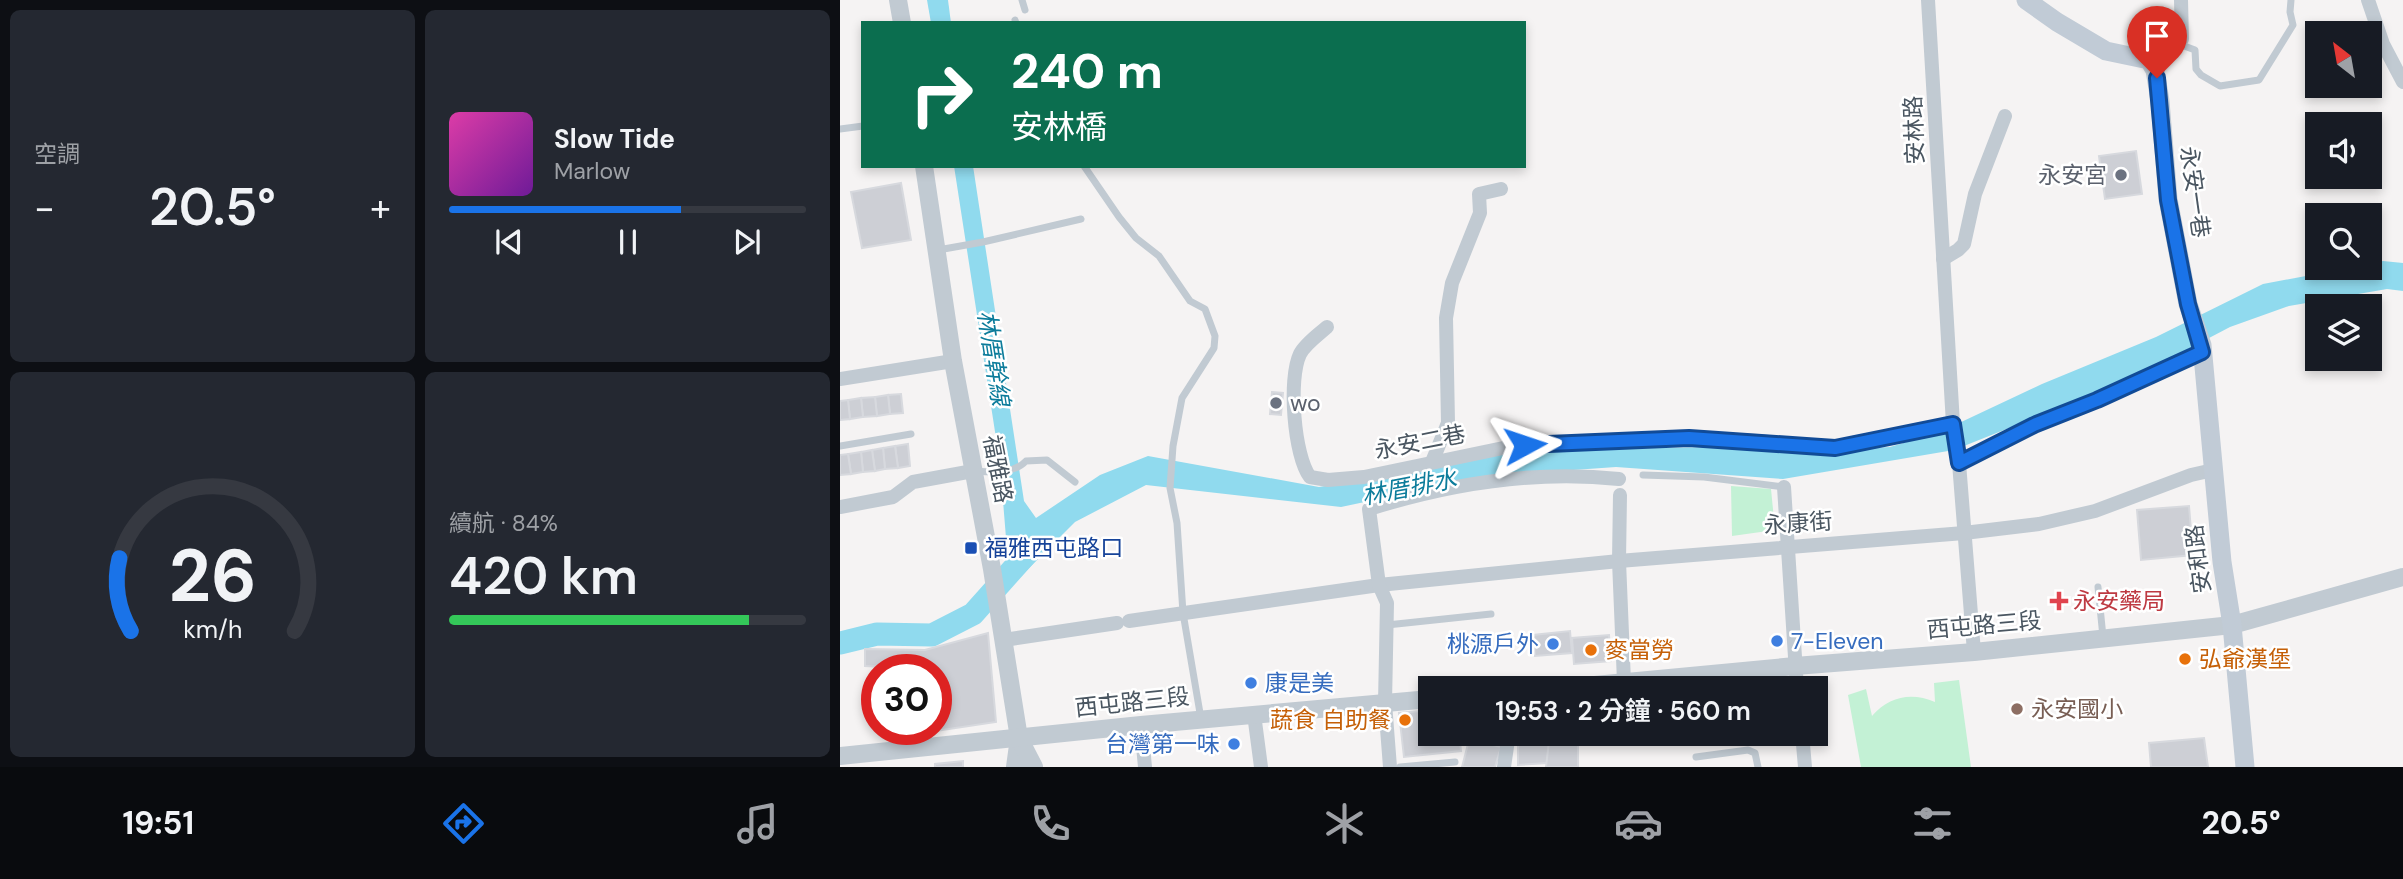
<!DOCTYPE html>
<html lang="zh-TW">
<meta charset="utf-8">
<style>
body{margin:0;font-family:"DM Sans","Noto Sans TC",sans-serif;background:#242831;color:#f1f3f6;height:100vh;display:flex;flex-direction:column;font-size:26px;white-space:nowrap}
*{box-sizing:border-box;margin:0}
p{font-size:23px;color:#9ea1a6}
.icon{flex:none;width:38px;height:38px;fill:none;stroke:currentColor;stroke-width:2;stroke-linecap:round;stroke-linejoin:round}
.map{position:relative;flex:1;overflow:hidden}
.drawer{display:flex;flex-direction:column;gap:10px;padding:10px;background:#0d0f14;width:840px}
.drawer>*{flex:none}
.guide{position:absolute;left:21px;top:21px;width:665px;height:147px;border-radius:0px;box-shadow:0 4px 10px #0003;background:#0b6e4f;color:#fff;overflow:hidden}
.needle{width:46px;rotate:329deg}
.buttons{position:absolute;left:1465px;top:21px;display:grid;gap:14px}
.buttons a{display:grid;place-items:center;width:77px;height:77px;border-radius:0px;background:#171b24;box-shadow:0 4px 10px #0003;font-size:35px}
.speed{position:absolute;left:21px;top:654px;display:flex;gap:14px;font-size:35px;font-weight:700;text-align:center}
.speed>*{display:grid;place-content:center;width:91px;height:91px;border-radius:50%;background:#171b24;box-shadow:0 4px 10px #0003;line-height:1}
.speed .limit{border:10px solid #d22;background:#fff;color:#111}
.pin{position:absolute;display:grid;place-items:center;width:60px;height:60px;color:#fff;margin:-72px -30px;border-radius:50% 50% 50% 0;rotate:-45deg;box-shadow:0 0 7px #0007}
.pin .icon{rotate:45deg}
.me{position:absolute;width:77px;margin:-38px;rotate:85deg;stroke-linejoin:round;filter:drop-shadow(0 0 5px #0008)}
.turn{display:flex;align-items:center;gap:24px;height:147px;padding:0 35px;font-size:32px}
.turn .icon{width:91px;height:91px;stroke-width:2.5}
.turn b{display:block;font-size:49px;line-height:60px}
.big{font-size:52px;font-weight:600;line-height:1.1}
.drawer .tile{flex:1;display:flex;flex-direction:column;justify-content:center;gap:10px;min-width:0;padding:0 24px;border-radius:10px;background:#242831}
.drawer .dial{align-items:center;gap:0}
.dial svg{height:182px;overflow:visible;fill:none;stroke:#363941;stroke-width:7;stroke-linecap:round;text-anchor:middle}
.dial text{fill:#f1f3f6;stroke:none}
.song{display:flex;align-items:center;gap:21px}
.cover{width:84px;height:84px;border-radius:10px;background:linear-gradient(135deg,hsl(320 70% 55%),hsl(280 70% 35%))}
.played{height:7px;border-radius:4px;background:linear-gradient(90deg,#1a73e8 65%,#363941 65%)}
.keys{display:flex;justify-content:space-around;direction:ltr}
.heat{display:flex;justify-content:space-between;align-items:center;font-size:38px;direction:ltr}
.charge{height:10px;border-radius:5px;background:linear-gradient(90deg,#34c759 84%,#363941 0)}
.drawer .tiles{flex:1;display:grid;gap:10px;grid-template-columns:repeat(2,1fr)}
.trip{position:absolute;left:578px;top:676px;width:410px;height:70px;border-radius:0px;background:#171b24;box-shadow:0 4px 10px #0003;font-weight:600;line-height:70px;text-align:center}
.dock{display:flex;height:112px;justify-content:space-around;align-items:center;background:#090b0e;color:#9ea1a6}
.dock .icon{width:49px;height:49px}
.dock .selected{color:#1a73e8}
.dock b{font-size:32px;color:#f1f3f6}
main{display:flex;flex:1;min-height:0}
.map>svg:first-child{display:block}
.green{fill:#c3f1d5}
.water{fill:#90daee}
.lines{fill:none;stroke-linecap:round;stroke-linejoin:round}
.river{stroke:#90daee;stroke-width:23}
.building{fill:#cdcfd5;stroke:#d7d9de;stroke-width:2}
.service{stroke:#c1cad2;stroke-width:7}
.minor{stroke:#c1cad2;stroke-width:14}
.tertiary{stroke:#c1cad2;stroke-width:18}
.secondary{stroke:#c1cbd6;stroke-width:19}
.route-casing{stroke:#114b97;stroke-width:18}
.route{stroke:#1a73e8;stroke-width:12}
.worship-dot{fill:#6b7280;stroke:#fff;stroke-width:2.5}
.transit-dot{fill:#1a4fb4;stroke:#fff;stroke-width:2.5}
.health-dot{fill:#e0444e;stroke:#fff;stroke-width:2.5}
.shop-dot{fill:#3f7fe0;stroke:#fff;stroke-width:2.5}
.food-dot{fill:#e8710a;stroke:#fff;stroke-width:2.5}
.education-dot{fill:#8d6e63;stroke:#fff;stroke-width:2.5}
.labels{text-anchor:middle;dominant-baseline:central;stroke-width:5;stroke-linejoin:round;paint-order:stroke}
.street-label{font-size:23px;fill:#4a5661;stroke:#fff}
.worship-label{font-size:23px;fill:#5b616d;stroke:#fff;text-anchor:end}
.transit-label{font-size:23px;fill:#164399;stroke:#fff;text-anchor:start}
.health-label{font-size:23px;fill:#be3a42;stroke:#fff;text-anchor:start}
.shop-label{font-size:23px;fill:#366cbe;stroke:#fff;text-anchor:start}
.food-label{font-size:23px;fill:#c56008;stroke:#fff;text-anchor:start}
.education-label{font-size:23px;fill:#785e54;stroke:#fff;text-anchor:start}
.water-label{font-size:24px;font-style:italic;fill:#0c7c9b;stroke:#fff}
</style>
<main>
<section class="drawer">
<div class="tiles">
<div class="tile"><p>空調</p>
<div class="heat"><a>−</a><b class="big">20.5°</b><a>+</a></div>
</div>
<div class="tile">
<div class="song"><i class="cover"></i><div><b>Slow Tide</b><p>Marlow</p></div></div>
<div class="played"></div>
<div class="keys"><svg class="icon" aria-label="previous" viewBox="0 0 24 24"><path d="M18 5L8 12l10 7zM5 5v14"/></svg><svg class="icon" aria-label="pause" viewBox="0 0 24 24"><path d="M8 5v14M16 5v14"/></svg><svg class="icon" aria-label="next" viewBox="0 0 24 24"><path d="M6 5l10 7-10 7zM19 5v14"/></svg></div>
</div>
<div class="tile dial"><svg viewBox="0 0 100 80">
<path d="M14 69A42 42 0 1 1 86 69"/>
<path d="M14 69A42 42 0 0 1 9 37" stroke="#1a73e8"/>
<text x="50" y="56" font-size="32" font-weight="700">26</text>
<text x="50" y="72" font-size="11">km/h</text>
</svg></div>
<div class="tile"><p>續航 · 84%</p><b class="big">420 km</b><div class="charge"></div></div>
</div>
</section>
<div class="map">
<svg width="1563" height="767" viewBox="0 0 1563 767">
<rect width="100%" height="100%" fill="#f5f3f3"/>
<g class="green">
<polygon points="891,486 931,489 935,530 892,536"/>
<path d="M1119,680L1131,767H1021L1008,695L1026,689L1032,716C1049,696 1072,692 1095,702L1094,683Z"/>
</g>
<g class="water">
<polygon points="87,0 108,0 111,23 91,23"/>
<polygon points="114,166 133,166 184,501 196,518 260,475 308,456 479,487 584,470 679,450 880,447 944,453 1050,447 1100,432 1202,384 1316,337 1423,284 1508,268 1530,268 1530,264 1543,261 1563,263 1563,291 1547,289 1449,306 1390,327 1289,380 1114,450 943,479 776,467 648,476 501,507 306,485 235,522 170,587 160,464"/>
</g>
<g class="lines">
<polyline class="river" points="0,643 37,634 92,635 133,614 191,549"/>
</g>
<g class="building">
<polygon points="1296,151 1302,194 1265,199 1259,156"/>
<polygon points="61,183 71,240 22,248 11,192"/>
<polygon points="432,392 443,393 441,415 430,414"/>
<polygon points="61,394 63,413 50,414 48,395"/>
<polygon points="48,395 50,414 37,416 35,397"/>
<polygon points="35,397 37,416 23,417 21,398"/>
<polygon points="21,398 23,417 10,419 8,400"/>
<polygon points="8,400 10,419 0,420 0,401"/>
<polygon points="68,444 70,466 58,468 55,446"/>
<polygon points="55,446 58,468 45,469 43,448"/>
<polygon points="43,448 45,469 35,471 32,450"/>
<polygon points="32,450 35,471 23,472 21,452"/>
<polygon points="21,452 23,472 11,474 8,454"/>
<polygon points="8,454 11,474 0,475 0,455"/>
<polygon points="1349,506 1353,555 1301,560 1297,510"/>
<polygon points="730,631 732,653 695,656 693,635"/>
<polygon points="148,633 156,722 62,736 62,730 96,730 96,670 44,670 44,667 25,666 25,649 85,650"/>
<polygon points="769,635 771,661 734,664 732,638"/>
<polygon points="590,710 590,733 619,733 621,751 564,757 559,713"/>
<polygon points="637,733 662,733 659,746 638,741"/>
<polygon points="678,733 710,733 707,763 678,765"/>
<polygon points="710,733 738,733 738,767 706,767"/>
<polygon points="1364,738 1368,767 1311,767 1309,743"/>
<polygon points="628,744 649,744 661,747 655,767 622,767"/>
<polygon points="123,761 123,767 95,767 95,764"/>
</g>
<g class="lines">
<g class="service">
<polyline points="182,0 185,10"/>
<polyline points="175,20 176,23"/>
<polyline points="1339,44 1355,50 1356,69 1361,75 1380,86 1419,80 1453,25 1450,12 1451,0"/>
<polyline points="0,129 23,126"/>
<polyline points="244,166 279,217 296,238 319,256 350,301 365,309 375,336 374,348 342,398 333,446 330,488 337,523 343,613 361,719"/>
<polyline points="98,250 143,242 241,219"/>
<polyline points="0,446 71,434"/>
<path d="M135,471C152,472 174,474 186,461L207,460L235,482"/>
<polyline points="803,475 864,477 944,487"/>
<polyline points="1258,587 1263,637"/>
<polyline points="547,625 651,614"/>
<polyline points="856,757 908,750 915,753 918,767"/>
<polyline points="560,767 615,762"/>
</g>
<g class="minor">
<polyline points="1088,0 1113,424 1119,463 1134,652"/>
<polyline points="1528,0 1543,44 1563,82"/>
<polyline points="1309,60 1312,53 1339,44 1342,39 1341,0"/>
<polyline points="1103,259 1118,250 1124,244 1135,194 1165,116"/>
<path d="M487,327C478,335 465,344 460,354C448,379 454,456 470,477L488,480L524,477L668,447L701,443L849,438L918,441L995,448L1113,424"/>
<polyline points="0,379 113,361"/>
<polyline points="592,462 608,423 606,318 612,283 640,213 639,194 661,189"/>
<polyline points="1119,463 1194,425 1257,400 1362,352"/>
<polyline points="944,487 957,688"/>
<polyline points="780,495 779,561 784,682"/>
<polyline points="0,507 53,497 73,482 133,471"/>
<polyline points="289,621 539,585 779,561 1124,533 1199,524 1255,511 1351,475 1373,470"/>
<polyline points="164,640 277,623"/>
<polyline points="414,714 421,767"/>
<polyline points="301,725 305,767"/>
<polyline points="962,733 965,767"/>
<path d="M550,767L545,703L547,603L539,585L529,509C609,484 696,470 779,479"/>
<polyline points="664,767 669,733"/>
</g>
<g class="tertiary">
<polyline points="58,0 62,23"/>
<polyline points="84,166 113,361 152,569 179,738 175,767"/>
<polyline points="723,688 955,666 1134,652 1392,625 1563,577"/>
<polyline points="179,738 194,767"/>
<polyline points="0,756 301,725 590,699"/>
</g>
<polyline class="secondary" points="1186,0 1217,22 1266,51 1309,60 1315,70 1320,101 1328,199 1348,304 1362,345 1382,562 1392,625 1405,767"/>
</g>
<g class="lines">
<g class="route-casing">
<polyline id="route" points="685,445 849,438 995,448 1113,424 1119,463 1194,425 1257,400 1362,352 1348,304 1328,200 1317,78"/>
</g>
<use href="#route" class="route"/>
</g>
<g class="worship-dot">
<circle cx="1281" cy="175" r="7"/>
<circle cx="436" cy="403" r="7"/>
</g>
<rect class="transit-dot" x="124" y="541" width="14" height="14" rx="3.5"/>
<path class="health-dot" d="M1215.5 590.5h7v7h7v7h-7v7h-7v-7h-7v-7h7z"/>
<g class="shop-dot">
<circle cx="937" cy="641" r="7"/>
<circle cx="713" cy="644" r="7"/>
<circle cx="411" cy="683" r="7"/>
<circle cx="394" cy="744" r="7"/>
</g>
<g class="food-dot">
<circle cx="751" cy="650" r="7"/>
<circle cx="1345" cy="659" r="7"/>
<circle cx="565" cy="720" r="7"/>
</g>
<circle class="education-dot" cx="1177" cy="709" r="7"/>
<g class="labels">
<g class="street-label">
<text transform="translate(1074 130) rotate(-92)">安林路</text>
<text transform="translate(1355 192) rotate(82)">永安一巷</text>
<text transform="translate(580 442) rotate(-11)">永安二巷</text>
<text transform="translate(158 469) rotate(79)">福雅路</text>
<text transform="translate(958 523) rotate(-4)">永康街</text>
<text transform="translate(1358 559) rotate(-97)">安和路</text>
<text transform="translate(1144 625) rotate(-5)">西屯路三段</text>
<text transform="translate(292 702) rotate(-6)">西屯路三段</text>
</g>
<g class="worship-label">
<text x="1267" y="175">永安宮</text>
<text x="450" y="403" text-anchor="start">wo</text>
</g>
<g class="transit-label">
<text x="145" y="548">福雅西屯路口</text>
</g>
<g class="health-label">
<text x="1233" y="601">永安藥局</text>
</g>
<g class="shop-label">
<text x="951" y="641">7-Eleven</text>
<text x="699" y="644" text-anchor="end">桃源戶外</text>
<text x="425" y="683">康是美</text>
<text x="380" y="744" text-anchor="end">台灣第一味</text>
</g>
<g class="food-label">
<text x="765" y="650">麥當勞</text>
<text x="1359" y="659">弘爺漢堡</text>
<text x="551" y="720" text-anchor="end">蔬食 自助餐</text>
</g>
<g class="education-label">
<text x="1191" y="709">永安國小</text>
</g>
<g class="water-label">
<text transform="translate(154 358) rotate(81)">林厝幹線</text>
<text transform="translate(569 487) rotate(-11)">林厝排水</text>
</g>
</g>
</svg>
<div class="buttons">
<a><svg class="needle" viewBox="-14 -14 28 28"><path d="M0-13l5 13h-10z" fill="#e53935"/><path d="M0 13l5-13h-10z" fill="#9ea1a6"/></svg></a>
<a><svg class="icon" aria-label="sound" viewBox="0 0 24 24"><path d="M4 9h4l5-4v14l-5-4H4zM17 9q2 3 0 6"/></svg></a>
<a><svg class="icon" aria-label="search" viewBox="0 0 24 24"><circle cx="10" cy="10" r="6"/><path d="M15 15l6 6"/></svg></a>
<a><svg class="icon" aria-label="layers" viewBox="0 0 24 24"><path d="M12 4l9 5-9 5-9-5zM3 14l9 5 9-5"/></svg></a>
</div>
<div class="speed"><div class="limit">30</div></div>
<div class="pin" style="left:1317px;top:78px;background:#d93025"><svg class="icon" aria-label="arrive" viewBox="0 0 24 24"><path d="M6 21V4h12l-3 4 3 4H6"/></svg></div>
<svg class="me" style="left:685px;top:445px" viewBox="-20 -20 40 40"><path d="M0-17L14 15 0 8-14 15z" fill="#1a73e8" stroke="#fff" stroke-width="4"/></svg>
<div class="trip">19:53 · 2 分鐘 · 560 m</div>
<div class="guide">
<div class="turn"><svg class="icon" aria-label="right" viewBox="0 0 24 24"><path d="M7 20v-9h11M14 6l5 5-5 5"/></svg><div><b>240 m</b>安林橋</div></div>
</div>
</div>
</main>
<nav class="dock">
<b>19:51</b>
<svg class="icon selected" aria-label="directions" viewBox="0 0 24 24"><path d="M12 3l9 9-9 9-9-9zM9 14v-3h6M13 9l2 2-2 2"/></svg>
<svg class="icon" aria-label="music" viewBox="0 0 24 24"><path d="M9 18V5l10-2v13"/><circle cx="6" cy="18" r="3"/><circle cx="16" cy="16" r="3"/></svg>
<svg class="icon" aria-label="phone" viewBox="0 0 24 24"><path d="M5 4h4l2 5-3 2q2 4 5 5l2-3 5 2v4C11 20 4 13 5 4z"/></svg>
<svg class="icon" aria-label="climate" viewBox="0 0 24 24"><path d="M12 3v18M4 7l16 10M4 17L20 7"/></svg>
<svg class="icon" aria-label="car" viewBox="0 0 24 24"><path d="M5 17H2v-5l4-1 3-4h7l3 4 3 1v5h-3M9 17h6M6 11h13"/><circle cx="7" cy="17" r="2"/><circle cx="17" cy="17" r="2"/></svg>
<svg class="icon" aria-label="filters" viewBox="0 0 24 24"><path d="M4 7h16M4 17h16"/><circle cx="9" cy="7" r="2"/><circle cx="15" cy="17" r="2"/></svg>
<b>20.5°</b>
</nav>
